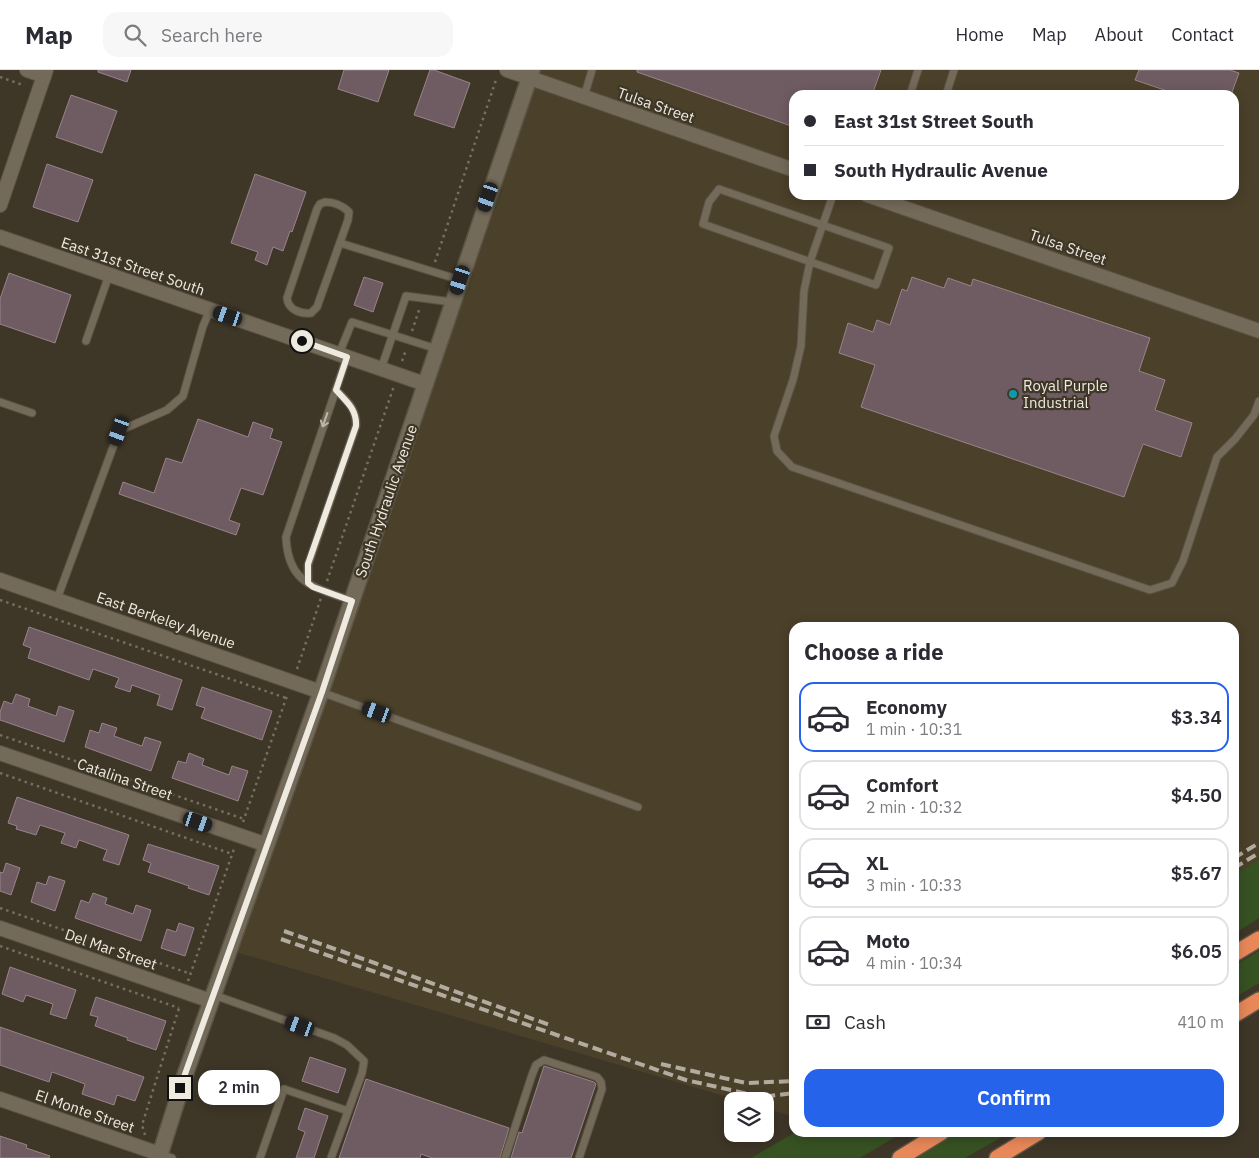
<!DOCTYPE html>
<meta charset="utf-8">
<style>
:root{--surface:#fff;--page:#f7f7f7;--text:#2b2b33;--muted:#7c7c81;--line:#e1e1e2;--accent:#2563eb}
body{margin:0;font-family:"IBM Plex Sans",sans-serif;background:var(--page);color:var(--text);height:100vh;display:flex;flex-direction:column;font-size:19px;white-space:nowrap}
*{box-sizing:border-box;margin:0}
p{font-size:16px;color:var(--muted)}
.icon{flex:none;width:28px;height:28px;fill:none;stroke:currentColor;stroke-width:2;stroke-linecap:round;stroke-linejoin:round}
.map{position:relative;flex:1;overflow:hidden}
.drawer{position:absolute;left:789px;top:552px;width:450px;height:515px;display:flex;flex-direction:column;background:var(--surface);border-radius:15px;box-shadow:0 2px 12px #0003}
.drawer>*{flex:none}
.banner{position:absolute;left:789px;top:20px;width:450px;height:110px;border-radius:15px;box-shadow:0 2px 12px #0003;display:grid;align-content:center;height:110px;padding:0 15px;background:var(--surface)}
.buttons{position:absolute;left:724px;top:1022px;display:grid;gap:10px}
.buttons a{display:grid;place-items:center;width:50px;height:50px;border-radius:10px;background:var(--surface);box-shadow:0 2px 12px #0003;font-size:25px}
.end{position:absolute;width:22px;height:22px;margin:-11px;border:6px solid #efeae0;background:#111;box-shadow:0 0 0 2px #111}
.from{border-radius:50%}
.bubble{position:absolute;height:35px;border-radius:15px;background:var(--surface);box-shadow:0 2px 12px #0003;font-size:16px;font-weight:600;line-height:35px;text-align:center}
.car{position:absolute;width:15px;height:30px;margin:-15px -8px;border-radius:6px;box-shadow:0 0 4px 1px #0007;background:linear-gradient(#222 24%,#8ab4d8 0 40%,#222 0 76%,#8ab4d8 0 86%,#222 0)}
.banner b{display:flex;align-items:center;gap:18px;height:48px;font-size:19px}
.banner b+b{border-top:1px solid var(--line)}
.banner i{width:12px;height:12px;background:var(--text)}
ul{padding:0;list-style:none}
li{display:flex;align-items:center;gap:15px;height:70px;margin:0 10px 8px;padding:0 5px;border:2px solid var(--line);border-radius:15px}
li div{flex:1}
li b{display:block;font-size:19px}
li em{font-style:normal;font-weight:600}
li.current{border-color:var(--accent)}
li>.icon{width:45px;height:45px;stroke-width:1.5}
h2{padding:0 15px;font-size:22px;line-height:60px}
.pay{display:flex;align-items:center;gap:12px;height:55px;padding:0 15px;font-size:19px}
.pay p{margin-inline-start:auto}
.action{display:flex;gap:10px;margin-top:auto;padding:10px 15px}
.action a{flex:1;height:58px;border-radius:15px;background:var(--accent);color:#fff;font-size:20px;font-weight:600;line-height:58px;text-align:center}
header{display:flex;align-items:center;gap:30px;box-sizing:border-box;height:70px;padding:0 25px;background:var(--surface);border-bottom:1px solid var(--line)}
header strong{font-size:24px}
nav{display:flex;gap:28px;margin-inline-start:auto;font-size:18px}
.search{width:350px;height:45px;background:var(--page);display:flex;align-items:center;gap:12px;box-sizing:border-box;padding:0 18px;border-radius:15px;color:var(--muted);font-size:19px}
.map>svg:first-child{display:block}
</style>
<header>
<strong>Map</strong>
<div class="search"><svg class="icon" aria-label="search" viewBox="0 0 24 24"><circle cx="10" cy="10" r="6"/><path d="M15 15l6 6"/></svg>Search here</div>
<nav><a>Home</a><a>Map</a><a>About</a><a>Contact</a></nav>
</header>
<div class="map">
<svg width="1259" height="1088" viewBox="0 0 1259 1088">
<rect width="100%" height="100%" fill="#3e3627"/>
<!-- built -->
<path fill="#4b402a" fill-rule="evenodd" d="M532 0H1259V812L1234 826V558H794V1047L765 1038V1031H741L229 880ZM794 25H1234V125H794Z"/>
<!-- green -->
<g fill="#365122">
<polygon points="1259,790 1259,848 1234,864 1234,805"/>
<polygon points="1259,881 1259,913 1234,928 1234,896"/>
<polygon points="794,1063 794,1062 902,1063 860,1088 751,1088"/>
<polygon points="957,1063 1009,1063 965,1088 913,1088"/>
</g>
<!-- building -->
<g fill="#6f5c62" stroke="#98838a">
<polygon points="98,0 131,0 127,12 98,2"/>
<polygon points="344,0 389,0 378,32 338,19"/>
<polygon points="430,0 434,0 470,13 454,58 414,45"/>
<polygon points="637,0 881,0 872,25 794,25 794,57 637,2"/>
<polygon points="1139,0 1230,0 1239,3 1231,25 1179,25 1135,10"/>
<polygon points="71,25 117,41 102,83 56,67"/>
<polygon points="47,94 93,110 78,152 33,137"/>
<polygon points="255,104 306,122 292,162 290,161 283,181 273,177 267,195 255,190 258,182 231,173"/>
<polygon points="9,203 71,225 55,273 0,254 0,229"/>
<polygon points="364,207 383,213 373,242 354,235"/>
<polygon points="912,207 944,218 948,208 971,216 973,209 1150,268 1139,301 1165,310 1155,340 1192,353 1181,387 1143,374 1124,427 861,337 875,295 839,283 848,253 873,262 877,250 890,255 902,219 907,221"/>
<polygon points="198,349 248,367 253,352 273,359 270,368 282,372 263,425 241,418 229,450 240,454 236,465 119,424 123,412 154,423 166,388 182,393"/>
<polygon points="29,557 182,610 172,640 157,635 160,625 132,615 130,622 115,617 119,608 93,599 89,610 28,588 31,578 23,575"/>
<polygon points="202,617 272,641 262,670 201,648 205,638 196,635"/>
<polygon points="16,624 30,629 28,636 56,646 59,636 74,641 64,672 0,650 0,642 4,631 12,634"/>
<polygon points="102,653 117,658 114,666 142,676 145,667 161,672 151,701 85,677 90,660 99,663"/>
<polygon points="189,683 204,689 202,695 229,705 232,696 248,701 238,731 172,708 178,691 186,693"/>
<polygon points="17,727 129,765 119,795 103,790 107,780 79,770 76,778 61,773 65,763 40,755 36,765 16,759 17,756 8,753"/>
<polygon points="148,774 219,796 209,825 188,818 189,816 148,802 151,793 143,790"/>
<polygon points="6,793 20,798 11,825 0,821 0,802 3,803"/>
<polygon points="49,806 65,811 55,841 31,832 37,812 46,815"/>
<polygon points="93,823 107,828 105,834 133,844 136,835 151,840 141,871 75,848 81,830 89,833"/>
<polygon points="179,853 194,858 185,886 161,878 167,859 176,862"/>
<polygon points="10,897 76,920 66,949 50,944 53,934 26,925 23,932 2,924"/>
<polygon points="96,927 166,951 156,980 127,970 128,968 95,956 98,947 90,945"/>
<polygon points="0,957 144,1007 135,1031 117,1025 114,1035 82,1024 85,1014 52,1002 49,1012 0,995"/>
<polygon points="310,987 346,999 338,1023 302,1011"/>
<polygon points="544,996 594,1012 596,1014 571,1088 511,1088 519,1062 522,1063"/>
<polygon points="366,1009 509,1058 500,1088 432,1088 421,1084 420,1088 339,1088"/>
<polygon points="305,1038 328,1046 314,1088 296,1088 305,1062 298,1059"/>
<polygon points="0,1066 27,1075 26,1078 50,1086 49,1088 0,1088"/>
</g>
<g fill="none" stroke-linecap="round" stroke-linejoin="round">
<!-- lane casing -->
<g stroke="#5a5345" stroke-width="9">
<g id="lane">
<polyline points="910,25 918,0"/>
<polyline points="946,25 954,0"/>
<polyline points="584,27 592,0"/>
<polygon points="719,119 889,178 876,215 703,154 709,132"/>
<polyline points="833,125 810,192 804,221 801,276 793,310 774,366 777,381 792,397 1150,520 1172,513 1183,491 1217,387 1235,369 1254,345 1259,331"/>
<path d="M325 132C335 132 342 135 349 142L348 150 317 237 311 243C301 244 288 240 287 228L317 139 320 134Z"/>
<polyline points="340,173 460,210"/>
<polyline points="86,271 109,205"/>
<polyline points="339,284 352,252 437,279"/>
<path d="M347 287 286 467C288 514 314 517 352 531"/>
<polyline points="381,299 406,226 452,232"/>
<polyline points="0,332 32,343"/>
<path d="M308 513V495L356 356C357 339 347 331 336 320"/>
<polyline points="57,529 119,361 167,340 183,326 203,256 210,240"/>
<polyline points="321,622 638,737"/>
<polyline points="214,925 334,968 347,975 364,991 362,1003 331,1088"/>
<polyline points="161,1084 172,1088"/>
<polyline points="260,1088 284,1019 348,1041"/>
<polyline points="505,1088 532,1005 536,995 544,990 597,1007 601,1012 602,1019 579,1088"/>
</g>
</g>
<!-- street casing -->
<g stroke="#5a5345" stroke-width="16">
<g id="street">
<polyline points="27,0 44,6"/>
<polyline points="507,0 794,100"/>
<polyline points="867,125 1259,261"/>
<polyline points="0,135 46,0"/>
<polyline points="0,167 425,314"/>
<polyline points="0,510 321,622"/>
<polyline points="0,683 267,775"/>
<polyline points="0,858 211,931"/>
<polyline points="0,1029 160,1084"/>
</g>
</g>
<!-- secondary casing -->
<g stroke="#5a5345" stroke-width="18">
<polyline id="secondary" points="159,1088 186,1002 321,622 532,0"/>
</g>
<!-- highway casing -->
<g stroke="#5a5345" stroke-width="18">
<g id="highway">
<polyline points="1234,884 1259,869"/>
<polyline points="1234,945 1259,930"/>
<polyline points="900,1088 942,1062"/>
<polyline points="997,1088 1039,1062"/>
</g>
</g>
<!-- path -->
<g stroke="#766f61" stroke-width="2.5" stroke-dasharray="2.5 4" stroke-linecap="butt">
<polyline points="0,7 23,15"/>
<polyline points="435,192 497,7"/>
<polyline points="412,261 420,237"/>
<polyline points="402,291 406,280"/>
<polyline points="327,511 394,316"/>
<polyline points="0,530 286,628"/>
<polyline points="297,599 321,528"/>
<polyline points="0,665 244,749"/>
<polyline points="0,703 232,784"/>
<polyline points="243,752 288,623"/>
<polyline points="0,838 191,904"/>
<polyline points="0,876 179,938"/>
<polyline points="188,911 235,776"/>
<polyline points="145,1065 142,1055 180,935"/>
</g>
<!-- lane -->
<use href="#lane" stroke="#736a59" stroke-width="7"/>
<!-- street -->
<use href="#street" stroke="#736a59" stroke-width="14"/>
<!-- secondary -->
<use href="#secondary" stroke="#736a59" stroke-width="15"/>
<!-- highway -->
<use href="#highway" stroke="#e88859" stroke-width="15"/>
<!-- rail -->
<g stroke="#b2aca0" stroke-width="4" stroke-dasharray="10 5" stroke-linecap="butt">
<polyline points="1234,788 1259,773"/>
<polyline points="1234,798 1259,783"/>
<polyline points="284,861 550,955"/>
<polyline points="281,869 686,1010 762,1027 794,1023"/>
<polyline points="661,994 746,1013 794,1011"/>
</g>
</g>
<!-- one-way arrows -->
<defs><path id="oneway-shaft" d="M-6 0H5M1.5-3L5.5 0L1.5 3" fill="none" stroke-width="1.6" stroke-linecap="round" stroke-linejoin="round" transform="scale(1.25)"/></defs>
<use stroke="#bdb7aa" href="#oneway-shaft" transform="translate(325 350) rotate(109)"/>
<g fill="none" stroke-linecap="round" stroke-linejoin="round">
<!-- route -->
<path stroke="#efeae0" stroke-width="6" d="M180 1018 322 622 352 531 313 517 308 513V494L356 356C357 339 346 331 336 320L347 287 302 271"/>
</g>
<!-- markers -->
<circle fill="#0f9aa8" stroke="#3e3627" stroke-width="2" cx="1013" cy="324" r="5"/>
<g text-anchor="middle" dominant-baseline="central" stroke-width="4.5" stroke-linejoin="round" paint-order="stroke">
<!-- street labels -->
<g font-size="15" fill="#efeae0" stroke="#3e3627">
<text transform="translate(656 35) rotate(19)">Tulsa Street</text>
<text transform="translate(1068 177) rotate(19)">Tulsa Street</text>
<text transform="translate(133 196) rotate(19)">East 31st Street South</text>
<text transform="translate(386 431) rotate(-71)">South Hydraulic Avenue</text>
<text transform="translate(166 550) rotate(19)">East Berkeley Avenue</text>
<text transform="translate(125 709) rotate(19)">Catalina Street</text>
<text transform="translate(111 879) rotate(19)">Del Mar Street</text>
<text transform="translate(85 1041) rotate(19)">El Monte Street</text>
</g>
<!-- poi labels -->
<g font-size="15" fill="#efeae0" stroke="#3e3627" text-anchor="start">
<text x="1023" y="315">Royal Purple<tspan x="1023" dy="17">Industrial</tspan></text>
</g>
</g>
</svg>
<div class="buttons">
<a><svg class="icon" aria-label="layers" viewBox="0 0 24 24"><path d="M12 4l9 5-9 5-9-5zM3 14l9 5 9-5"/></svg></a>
</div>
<i class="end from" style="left:302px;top:271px"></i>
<i class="end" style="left:180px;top:1018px"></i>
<div class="bubble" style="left:198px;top:1000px;width:82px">2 min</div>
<i class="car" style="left:488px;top:127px;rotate:199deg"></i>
<i class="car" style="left:460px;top:210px;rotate:198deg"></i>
<i class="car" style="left:228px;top:246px;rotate:289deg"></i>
<i class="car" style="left:119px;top:361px;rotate:200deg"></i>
<i class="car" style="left:377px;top:642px;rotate:290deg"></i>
<i class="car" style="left:198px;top:752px;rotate:109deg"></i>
<i class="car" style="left:300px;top:956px;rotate:290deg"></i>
<div class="banner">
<b><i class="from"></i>East 31st Street South</b>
<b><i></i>South Hydraulic Avenue</b>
</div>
<section class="drawer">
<h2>Choose a ride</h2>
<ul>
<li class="current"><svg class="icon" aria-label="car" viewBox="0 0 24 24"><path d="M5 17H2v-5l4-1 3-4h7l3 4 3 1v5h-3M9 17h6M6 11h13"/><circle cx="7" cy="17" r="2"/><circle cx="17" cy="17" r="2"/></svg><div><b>Economy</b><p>1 min · 10:31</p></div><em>$3.34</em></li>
<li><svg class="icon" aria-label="car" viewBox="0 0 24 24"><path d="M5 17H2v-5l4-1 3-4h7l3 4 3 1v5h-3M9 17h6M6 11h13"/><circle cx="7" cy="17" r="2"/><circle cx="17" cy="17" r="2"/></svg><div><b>Comfort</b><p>2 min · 10:32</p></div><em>$4.50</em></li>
<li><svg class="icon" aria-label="car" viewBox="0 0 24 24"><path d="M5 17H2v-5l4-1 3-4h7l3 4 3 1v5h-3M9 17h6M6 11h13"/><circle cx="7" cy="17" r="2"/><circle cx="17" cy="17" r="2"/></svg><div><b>XL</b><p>3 min · 10:33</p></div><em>$5.67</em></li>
<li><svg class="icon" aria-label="car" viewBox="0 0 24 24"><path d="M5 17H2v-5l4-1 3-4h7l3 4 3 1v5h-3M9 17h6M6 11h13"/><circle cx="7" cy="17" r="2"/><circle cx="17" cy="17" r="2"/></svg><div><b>Moto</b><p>4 min · 10:34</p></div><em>$6.05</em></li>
</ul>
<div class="pay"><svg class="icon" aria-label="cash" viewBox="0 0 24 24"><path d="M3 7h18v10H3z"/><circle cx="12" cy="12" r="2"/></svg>Cash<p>410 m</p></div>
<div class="action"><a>Confirm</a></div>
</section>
</div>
